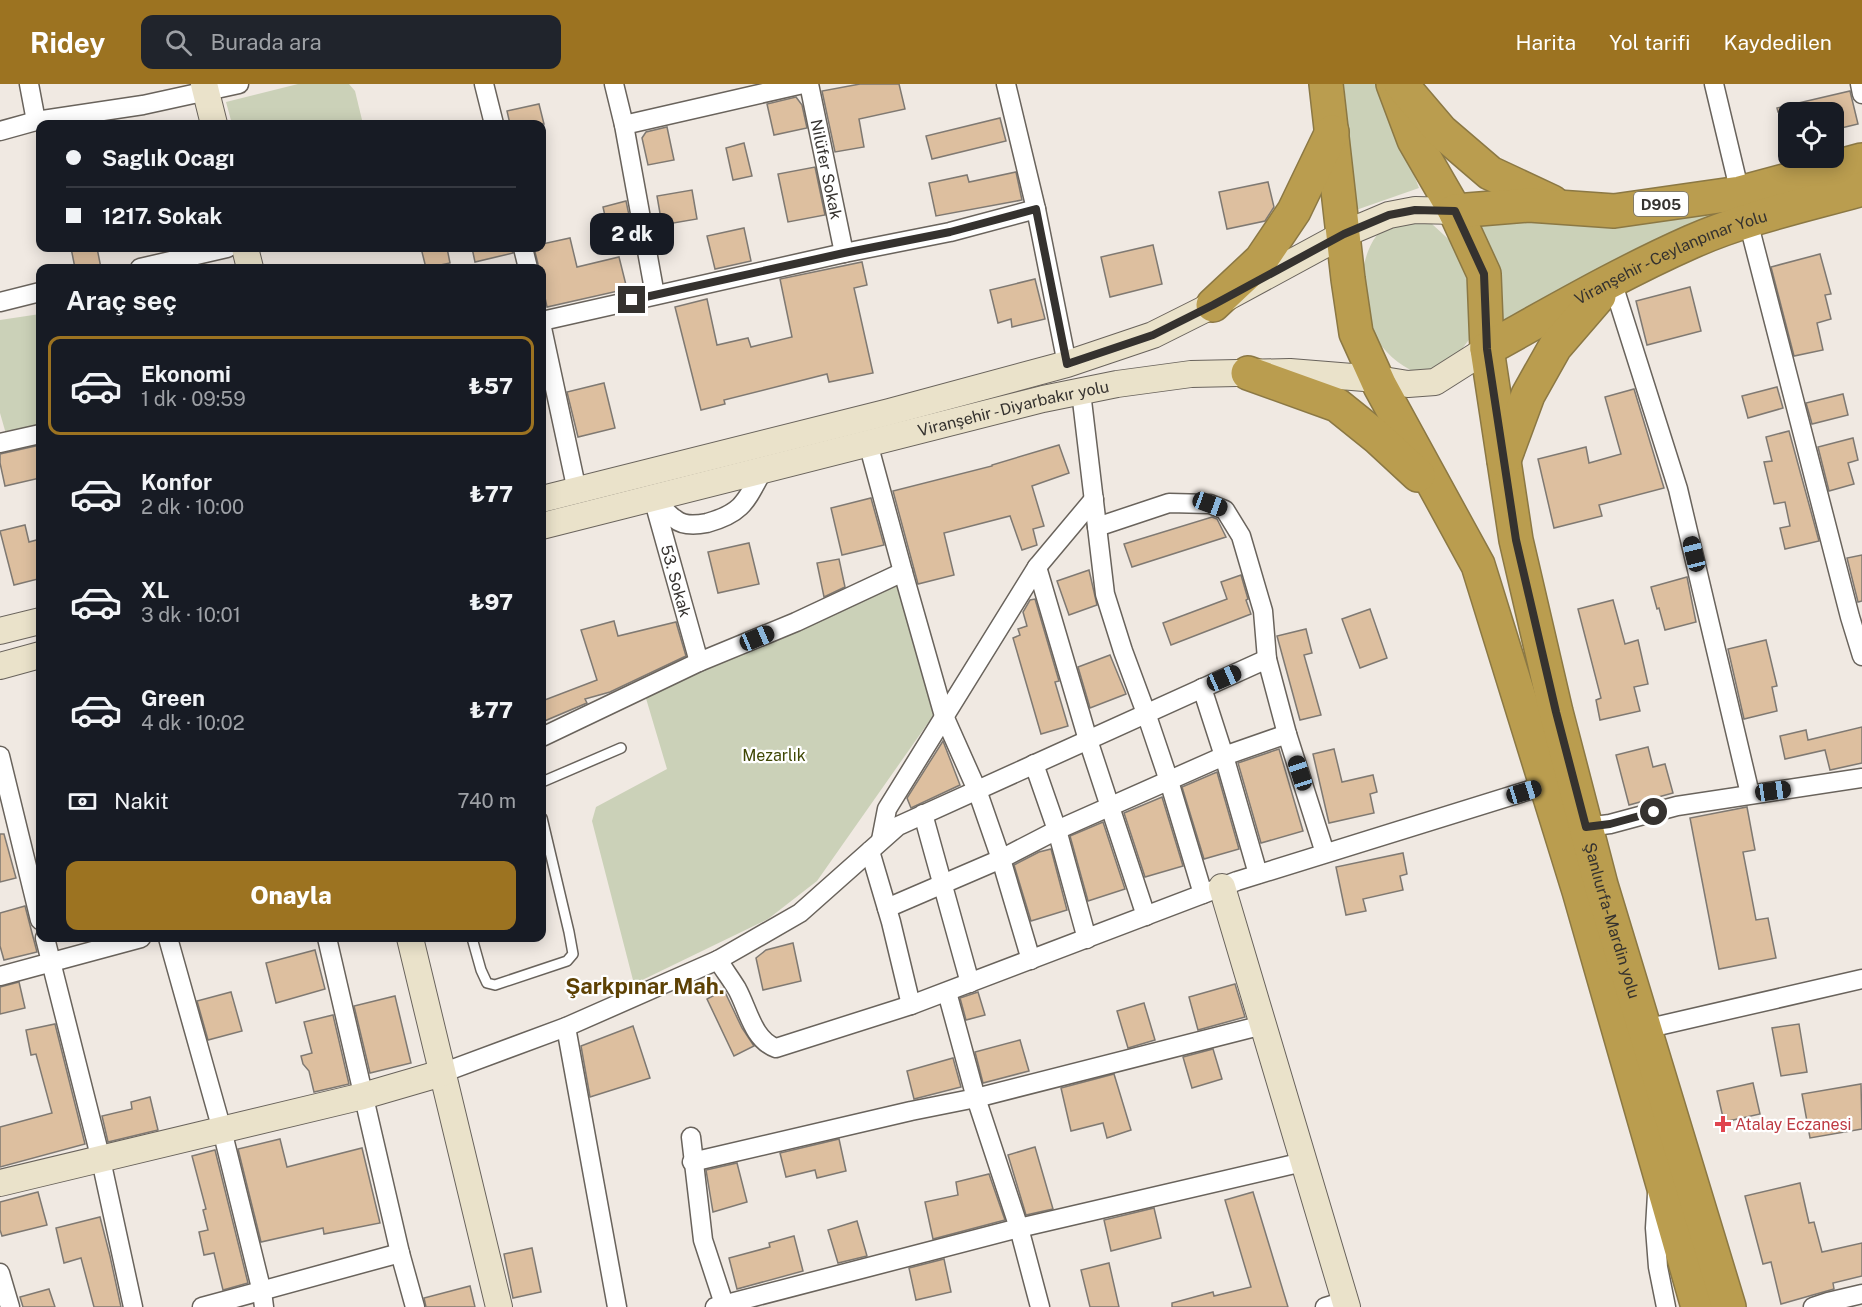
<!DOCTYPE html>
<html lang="tr">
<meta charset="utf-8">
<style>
:root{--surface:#171b24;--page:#20242c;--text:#f1f3f6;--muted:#9ea1a6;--line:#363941;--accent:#9c7321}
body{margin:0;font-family:"Public Sans",sans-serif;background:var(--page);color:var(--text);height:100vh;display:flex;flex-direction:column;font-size:22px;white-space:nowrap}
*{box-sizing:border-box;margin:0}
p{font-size:20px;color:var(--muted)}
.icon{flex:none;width:33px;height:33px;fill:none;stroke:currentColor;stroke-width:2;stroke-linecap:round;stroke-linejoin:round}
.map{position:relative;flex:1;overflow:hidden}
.details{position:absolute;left:36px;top:180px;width:510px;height:678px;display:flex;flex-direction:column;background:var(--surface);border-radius:12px;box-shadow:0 3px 15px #0003}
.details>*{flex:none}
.guide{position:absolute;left:36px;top:36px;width:510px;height:132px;border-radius:12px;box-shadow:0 3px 15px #0003;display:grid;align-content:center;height:132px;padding:0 30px;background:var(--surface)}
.controls{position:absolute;left:1778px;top:18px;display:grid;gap:12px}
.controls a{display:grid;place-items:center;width:66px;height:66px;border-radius:12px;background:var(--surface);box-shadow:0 3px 15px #0003;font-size:30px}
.end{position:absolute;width:27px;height:27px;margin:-14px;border:8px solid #35322f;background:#fff;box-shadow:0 0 0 3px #fff}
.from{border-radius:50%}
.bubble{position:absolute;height:42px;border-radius:12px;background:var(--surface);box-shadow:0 3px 15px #0003;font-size:20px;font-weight:800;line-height:42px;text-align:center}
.car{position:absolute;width:18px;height:36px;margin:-18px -9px;border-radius:8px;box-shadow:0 0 4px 2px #0007;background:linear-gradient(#222 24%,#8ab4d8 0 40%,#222 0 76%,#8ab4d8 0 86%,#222 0)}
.guide b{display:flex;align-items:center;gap:21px;height:57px;font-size:22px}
.guide b+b{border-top:2px solid var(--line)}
.guide i{width:15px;height:15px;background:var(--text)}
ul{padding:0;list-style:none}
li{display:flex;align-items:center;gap:18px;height:99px;margin:0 12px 9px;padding:0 18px;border:3px solid transparent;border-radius:12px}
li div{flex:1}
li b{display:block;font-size:22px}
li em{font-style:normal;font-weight:800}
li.current{border-color:var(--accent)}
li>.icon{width:54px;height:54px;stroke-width:1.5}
h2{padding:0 30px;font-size:27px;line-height:72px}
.pay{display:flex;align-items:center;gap:15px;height:66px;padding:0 30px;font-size:22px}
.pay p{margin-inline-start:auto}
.action{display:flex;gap:12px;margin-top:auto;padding:12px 30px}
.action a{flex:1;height:69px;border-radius:12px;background:var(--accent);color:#fff;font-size:24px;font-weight:800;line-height:69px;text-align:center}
header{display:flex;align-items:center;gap:36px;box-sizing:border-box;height:84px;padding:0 30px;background:var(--accent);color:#fff}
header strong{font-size:28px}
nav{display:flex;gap:33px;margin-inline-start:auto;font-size:21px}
.search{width:420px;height:54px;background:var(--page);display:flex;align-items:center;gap:15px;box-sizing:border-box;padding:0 21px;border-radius:12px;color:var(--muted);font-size:22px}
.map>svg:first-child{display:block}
</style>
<header>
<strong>Ridey</strong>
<div class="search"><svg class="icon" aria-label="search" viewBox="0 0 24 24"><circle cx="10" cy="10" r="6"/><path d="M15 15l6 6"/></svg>Burada ara</div>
<nav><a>Harita</a><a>Yol tarifi</a><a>Kaydedilen</a></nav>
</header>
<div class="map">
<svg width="1862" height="1223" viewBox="0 0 1862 1223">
<rect width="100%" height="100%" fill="#f0e9e2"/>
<!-- green -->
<g fill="#cbd1b8">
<polygon points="298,0 349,0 355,7 363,40 232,40 226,18"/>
<polygon points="1344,0 1380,0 1419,104 1356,126"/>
<polygon points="1811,100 1499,250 1468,133"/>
<path d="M1413 137 1432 140 1457 163 1473 198 1471 253 1456 273 1424 292C1403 284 1390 274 1377 256 1374 252 1369 247 1366 241 1355 219 1361 167 1379 149 1388 140 1401 139 1413 137Z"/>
<polygon points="40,230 40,344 6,350 0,329 0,236"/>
<polygon points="897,500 935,629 817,797 768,835 634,900 592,737 596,723 667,685 645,611"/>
</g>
<!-- building -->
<g fill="#ddbf9f" stroke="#7f7972" stroke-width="1.5">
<polygon points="860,0 899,0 905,25 859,35 864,63 835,68 822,7"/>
<polygon points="1850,7 1858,40 1833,46 1833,28 1778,28 1777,24"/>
<polygon points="796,13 802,21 807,44 774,51 767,20"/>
<polygon points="539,20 544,40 510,40 507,27"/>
<polygon points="1000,34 1006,57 932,75 926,52"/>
<polygon points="667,43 674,76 648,81 642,54 646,48"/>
<polygon points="744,59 752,92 733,96 726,64"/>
<polygon points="815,83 825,131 788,138 778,90"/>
<polygon points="1016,88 1022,116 936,132 929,99 967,91 969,98"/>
<polygon points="1268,98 1274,123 1265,137 1227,145 1219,108"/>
<polygon points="692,106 697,135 662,141 657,112"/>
<polygon points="626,117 632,145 609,150 603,123"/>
<polygon points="744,144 751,177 715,185 707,152"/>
<polygon points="570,154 577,183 619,173 627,205 547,223 542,200 542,184 539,184 534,164 542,164 542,160"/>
<polygon points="1153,161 1162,200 1110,213 1101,173"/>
<polygon points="71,164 97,164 101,184 75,184"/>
<polygon points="421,164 447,164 450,179 426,184"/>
<polygon points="472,164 512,164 513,169 475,178"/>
<polygon points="1820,170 1831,210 1825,211 1831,235 1817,239 1823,266 1794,272 1771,183"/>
<polygon points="862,178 867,201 854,204 873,289 829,298 827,290 724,316 725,320 701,326 675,223 707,215 717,261 748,254 751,263 792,253 780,195"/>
<polygon points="1035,195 1045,235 1012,243 1011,235 998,239 990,206"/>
<polygon points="1690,203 1701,247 1647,261 1636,217"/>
<polygon points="604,299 615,344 578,353 567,308"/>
<polygon points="1777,303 1783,324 1748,334 1742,312"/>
<polygon points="1634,305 1664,404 1599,421 1602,432 1554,444 1538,375 1586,363 1589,379 1621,370 1605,313"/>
<polygon points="1843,310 1848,331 1812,340 1806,319"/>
<polygon points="1789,347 1819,457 1785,465 1780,444 1790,442 1785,418 1774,420 1764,378 1772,377 1766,353"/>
<polygon points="1853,354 1858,376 1848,379 1854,400 1829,407 1818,363"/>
<polygon points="40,361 40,394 5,402 0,379 0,370"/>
<polygon points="1059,361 1069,389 1032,402 1044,442 1033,445 1037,461 1022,466 1010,432 944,449 954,491 918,500 893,407 992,382 992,381"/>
<polygon points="871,414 884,461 842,471 831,424"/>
<polygon points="1212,433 1217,435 1226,453 1132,483 1124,460"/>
<polygon points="25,441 29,458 40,455 40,492 38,493 38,495 14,501 0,447"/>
<polygon points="749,459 759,500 718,509 708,468"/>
<polygon points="1862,471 1862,517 1858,518 1847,474"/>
<polygon points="839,475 845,503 824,513 817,479"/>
<polygon points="1089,486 1097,521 1069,531 1057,497"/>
<polygon points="1241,491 1248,515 1246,516 1251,530 1171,561 1163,539 1227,515 1221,498"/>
<polygon points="1687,493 1696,538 1665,546 1659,524 1657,525 1651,503"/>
<polygon points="1035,515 1059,597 1055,598 1068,642 1041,650 1013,554 1020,551 1018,545 1027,542 1023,528 1030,516"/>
<polygon points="1613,516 1625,560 1638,556 1648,600 1634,603 1640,627 1600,636 1596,616 1601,614 1578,525"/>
<polygon points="1370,525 1387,574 1360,584 1342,535"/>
<polygon points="614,537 618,552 676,538 686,572 610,608 585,615 587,619 542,638 542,617 597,596 581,546"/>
<polygon points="1306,545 1312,569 1304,571 1321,631 1300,636 1277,552"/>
<polygon points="1766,556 1777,602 1772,603 1777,627 1744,635 1728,565"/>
<polygon points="1110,571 1126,610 1090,624 1078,583"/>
<polygon points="1862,643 1862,679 1830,686 1825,666 1785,675 1780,652 1806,646 1808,656"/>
<polygon points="943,657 960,701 911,724 907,714"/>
<polygon points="1648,663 1653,683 1665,680 1673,709 1629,721 1616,671"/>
<polygon points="1279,665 1303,747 1261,759 1238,679"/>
<polygon points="1334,665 1342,698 1373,691 1377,708 1370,710 1374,729 1329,739 1313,670"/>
<polygon points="1217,688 1239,765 1204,775 1182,703"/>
<polygon points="1162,713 1183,782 1145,793 1124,729"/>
<polygon points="1747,723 1755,766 1743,768 1756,836 1768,834 1776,874 1719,885 1690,734"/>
<polygon points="1103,738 1125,805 1088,817 1070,752"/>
<polygon points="0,750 4,750 16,794 0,798"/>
<polygon points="1051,765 1067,826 1031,837 1014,781 1039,768"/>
<polygon points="1403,769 1407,790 1400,792 1403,806 1363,815 1366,827 1346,831 1336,783"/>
<polygon points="25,822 37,868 4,876 0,862 0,829"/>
<polygon points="793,859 801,897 763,906 756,874 766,866"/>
<polygon points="315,866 325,905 276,919 266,879"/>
<polygon points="19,898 25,924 0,930 0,903"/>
<polygon points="1235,900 1245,933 1198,946 1189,913"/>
<polygon points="724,906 742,944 754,962 734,972 707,915"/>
<polygon points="231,908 242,947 208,956 197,917"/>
<polygon points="978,908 985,931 966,936 960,914"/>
<polygon points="395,912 411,979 370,989 354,922"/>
<polygon points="1144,919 1155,956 1128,964 1117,927"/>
<polygon points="333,931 349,1000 314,1008 309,987 303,980 301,972 312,969 304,938"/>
<polygon points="55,940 85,1060 0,1083 0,1043 52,1029 36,970 31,971 26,946"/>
<polygon points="1799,940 1807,988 1781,992 1772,944"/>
<polygon points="633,942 650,994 590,1013 581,962"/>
<polygon points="1020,956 1029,987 983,999 975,968"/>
<polygon points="1213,965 1222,995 1192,1004 1183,973"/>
<polygon points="953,974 961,1003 914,1015 907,987"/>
<polygon points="1114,990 1131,1046 1107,1054 1103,1039 1071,1047 1061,1004"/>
<polygon points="1753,999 1760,1030 1724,1038 1717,1007"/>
<polygon points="1861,1000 1862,1045 1810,1054 1802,1010"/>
<polygon points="150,1013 158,1046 108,1058 102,1032 132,1025 131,1018"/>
<polygon points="280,1055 287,1083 362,1064 380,1139 324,1150 323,1144 261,1158 238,1065"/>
<polygon points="839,1055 846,1087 817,1094 815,1086 786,1093 780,1069"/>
<polygon points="1035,1063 1053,1125 1026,1131 1008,1071"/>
<polygon points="215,1066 248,1199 223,1206 214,1169 204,1171 199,1148 208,1146 203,1126 206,1125 192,1072"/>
<polygon points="737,1079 747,1118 713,1128 706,1086"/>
<polygon points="989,1090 1005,1136 933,1155 925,1118 958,1111 956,1098"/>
<polygon points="1800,1099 1809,1139 1814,1138 1822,1168 1862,1159 1862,1192 1833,1199 1834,1205 1781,1220 1771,1178 1763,1180 1745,1112"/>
<polygon points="38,1108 47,1141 2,1152 0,1146 0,1118"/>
<polygon points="1253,1108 1288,1223 1172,1223 1172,1219 1213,1208 1214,1212 1251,1203 1225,1116"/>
<polygon points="1154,1124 1161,1154 1111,1167 1104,1136"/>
<polygon points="100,1133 110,1172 121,1223 94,1223 81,1174 64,1179 56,1144"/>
<polygon points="857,1137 867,1172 838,1179 828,1146"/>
<polygon points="794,1152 803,1187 737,1205 729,1174 770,1163 769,1159"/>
<polygon points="532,1164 541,1208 513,1214 504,1170"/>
<polygon points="944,1175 951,1208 916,1216 909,1184"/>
<polygon points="1109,1179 1119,1223 1090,1223 1081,1186"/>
<polygon points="470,1202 475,1223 426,1223 424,1214"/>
<polygon points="49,1205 55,1223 23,1223 20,1213"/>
</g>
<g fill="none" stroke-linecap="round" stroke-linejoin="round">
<!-- lane casing -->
<g stroke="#69635c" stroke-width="12">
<g id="lane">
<polyline points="542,698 621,664"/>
<polyline points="472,854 481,886 487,899 495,901 567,877 573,870 569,848 542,734"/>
</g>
</g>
<!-- street casing -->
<g stroke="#69635c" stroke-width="21">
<g id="street">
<polyline points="29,0 36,37"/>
<polyline points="484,0 494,40"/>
<polyline points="614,0 624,41 655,211"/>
<path id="s1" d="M809 0 844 169"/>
<polyline points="1006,0 1036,125 1067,280"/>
<polyline points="1714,0 1740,109"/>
<polyline points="1860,0 1862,10"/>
<polyline points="624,41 803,0"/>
<polyline points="0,47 36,37 143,21 239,0"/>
<polyline points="1748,137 1850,533 1862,572"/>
<polyline points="523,164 528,184"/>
<polyline points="140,184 227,164"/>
<polyline points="1612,197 1678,405 1750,710"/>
<polyline points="0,218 40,208"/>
<polyline points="542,237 844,169 950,148 1036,125"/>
<polyline points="542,244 577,407"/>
<polyline points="1081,308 1105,510 1123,567 1146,629 1169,697 1203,810"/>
<polyline points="0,359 40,350"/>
<polyline points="868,359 903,488 944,632 977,706 1001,775 1031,876"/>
<path id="s2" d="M653 414 699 578"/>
<path d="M655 415C661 422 667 430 675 435 683 442 697 441 707 439 743 429 746 417 763 386"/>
<polyline points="1097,443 1169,419 1210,420 1225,426 1241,452 1263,527 1267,575 1287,650 1325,769"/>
<polyline points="1037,483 1088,656 1146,832"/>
<polyline points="1202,604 1224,672 1258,790"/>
<polyline points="542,653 699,578 796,538 903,488"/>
<polyline points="0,672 40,836"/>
<polyline points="1034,680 1057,746 1087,855"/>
<polyline points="923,730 970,899"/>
<polyline points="1586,743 1610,740 1677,722 1862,694"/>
<polyline points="881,756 887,725 1037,483 1094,415"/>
<polyline points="870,767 891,838 911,921"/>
<polyline points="887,824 1001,775 1057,746 1224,672 1287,650"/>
<polyline points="45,854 101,1076 133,1223"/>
<polyline points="168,854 222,1046 262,1208 264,1223"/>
<polyline points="327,854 400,1169 415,1223"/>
<path d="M718 876C724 886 731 895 737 905 748 925 753 956 776 964L911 921 1237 797 1546 701"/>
<polyline points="0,892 141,854"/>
<polyline points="947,908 976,1014 1019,1144 1040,1223"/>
<polyline points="566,943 617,1223"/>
<polyline points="1645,945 1862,895"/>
<polyline points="442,989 566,943 718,876 800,829 898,742 1267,575"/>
<polyline points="691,1053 703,1156 725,1223"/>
<polyline points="692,1078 911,1027 976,1014 1263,941"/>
<polyline points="1657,1110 1655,1144 1658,1183 1666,1223"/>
<polyline points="0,1189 10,1223"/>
<polyline points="202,1223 400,1169"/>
<polyline points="715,1223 1019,1144 1303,1078"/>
<polyline points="1325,1223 1345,1217"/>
<polyline points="1813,1223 1828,1218 1862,1210"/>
</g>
</g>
<!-- secondary casing -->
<g stroke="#69635c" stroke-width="28">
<g id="secondary">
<polyline points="204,0 214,40"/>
<polyline points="245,164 250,184"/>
<polyline points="542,415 889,328 1067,280 1153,251 1213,221 1344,150 1389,131 1415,126 1455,127"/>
<path id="s3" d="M542 442 1043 315 1117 300 1191 290 1290 288 1377 295 1408 300 1435 298 1487 265"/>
<polyline points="0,547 40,537"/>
<polyline points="0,582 40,571"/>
<polyline points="1222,803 1347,1223"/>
<polyline points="410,854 499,1223"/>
<polyline points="0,1099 363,1012 442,989"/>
</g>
</g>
<!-- highway casing -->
<g stroke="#8b7844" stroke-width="36">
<g id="highway">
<polyline points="1326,0 1348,195 1356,249 1380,302 1478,481 1579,807 1698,1223"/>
<path id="s4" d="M1393 0 1414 56 1455 127 1484 190 1487 265 1516 456 1556 628 1601 801 1729 1223"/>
<polyline points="1401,0 1441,47 1490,89 1552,118"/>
<polyline points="1455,127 1529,121 1614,127 1740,109 1862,76"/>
<polyline points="1213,221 1261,176 1294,127 1332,48"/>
<path id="s5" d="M1487 265C1554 228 1621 189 1691 158 1745 134 1805 121 1862 105"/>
<polyline points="1248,289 1337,321 1378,354 1418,391"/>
<polyline points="1504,376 1528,311 1555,263 1599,212"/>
</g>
</g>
<!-- lane -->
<use href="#lane" stroke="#fff" stroke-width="9"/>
<!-- street -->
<use href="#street" stroke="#fff" stroke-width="18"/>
<!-- secondary -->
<use href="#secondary" stroke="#eae2ca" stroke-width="26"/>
<!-- highway -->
<use href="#highway" stroke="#ba9d4f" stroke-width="33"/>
</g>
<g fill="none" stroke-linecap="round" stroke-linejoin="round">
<!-- route -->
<polyline stroke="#35322f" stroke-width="8" points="632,216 844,169 950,148 1036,125 1067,280 1153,251 1213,221 1344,150 1389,131 1415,126 1455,127 1484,190 1487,265 1516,456 1556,628 1586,743 1610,740 1654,728"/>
</g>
<!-- markers -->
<path fill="#e0444e" stroke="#fff" stroke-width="2" d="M1720 1031h6v6h6v6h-6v6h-6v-6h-6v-6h6z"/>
<g text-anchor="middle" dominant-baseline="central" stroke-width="4.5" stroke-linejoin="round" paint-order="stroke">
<!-- shield labels -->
<rect fill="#fff" stroke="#72706d" stroke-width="1.5" x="1634" y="108" width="54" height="24" rx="4.5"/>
<g font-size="15" font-weight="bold" fill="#35322f">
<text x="1661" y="120">D905</text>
</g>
<!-- street labels -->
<g font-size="16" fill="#35322f" stroke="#fff">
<text stroke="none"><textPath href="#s1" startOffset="87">Nilüfer Sokak</textPath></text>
<text stroke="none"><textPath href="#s5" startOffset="206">Viranşehir - Ceylanpınar Yolu</textPath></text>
<text stroke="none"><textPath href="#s3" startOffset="486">Viranşehir - Diyarbakır yolu</textPath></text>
<text stroke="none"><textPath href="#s2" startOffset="86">53. Sokak</textPath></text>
<text stroke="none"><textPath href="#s4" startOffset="872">Şanlıurfa-Mardin yolu</textPath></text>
</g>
<!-- park labels -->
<g font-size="16" fill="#3f4704" stroke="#fff">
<text x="774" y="671">Mezarlık</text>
</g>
<!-- health labels -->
<g font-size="16" fill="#be3a42" stroke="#fff" text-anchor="start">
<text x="1735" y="1040">Atalay Eczanesi</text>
</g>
<!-- district labels -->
<g font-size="22" font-weight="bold" fill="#5d4104" stroke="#fff">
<text x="645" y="902">Şarkpınar Mah.</text>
</g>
</g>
</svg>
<div class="controls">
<a><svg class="icon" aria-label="locate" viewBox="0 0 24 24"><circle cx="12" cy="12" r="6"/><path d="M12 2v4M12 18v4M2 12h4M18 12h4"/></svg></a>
</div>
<i class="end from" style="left:1654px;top:728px"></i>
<i class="end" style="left:632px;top:216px"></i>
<div class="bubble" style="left:590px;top:129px;width:84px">2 dk</div>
<i class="car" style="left:1210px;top:420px;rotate:110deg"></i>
<i class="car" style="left:1694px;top:470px;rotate:346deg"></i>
<i class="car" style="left:757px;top:554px;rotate:67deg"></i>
<i class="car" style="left:1224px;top:594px;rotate:66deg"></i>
<i class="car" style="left:1300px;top:689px;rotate:342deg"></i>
<i class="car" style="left:1773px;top:707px;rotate:82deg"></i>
<i class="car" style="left:1524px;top:708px;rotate:73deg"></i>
<div class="guide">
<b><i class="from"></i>Saglık Ocagı</b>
<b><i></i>1217. Sokak</b>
</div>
<section class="details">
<h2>Araç seç</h2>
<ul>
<li class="current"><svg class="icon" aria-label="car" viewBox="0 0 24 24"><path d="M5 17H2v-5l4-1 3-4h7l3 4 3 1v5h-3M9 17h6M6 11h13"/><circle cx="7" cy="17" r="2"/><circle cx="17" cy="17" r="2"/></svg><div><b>Ekonomi</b><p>1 dk · 09:59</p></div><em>₺57</em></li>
<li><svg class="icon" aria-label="car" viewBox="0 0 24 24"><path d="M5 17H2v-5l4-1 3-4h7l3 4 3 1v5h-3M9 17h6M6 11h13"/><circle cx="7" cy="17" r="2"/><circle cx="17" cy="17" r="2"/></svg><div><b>Konfor</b><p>2 dk · 10:00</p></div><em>₺77</em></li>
<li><svg class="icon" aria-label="car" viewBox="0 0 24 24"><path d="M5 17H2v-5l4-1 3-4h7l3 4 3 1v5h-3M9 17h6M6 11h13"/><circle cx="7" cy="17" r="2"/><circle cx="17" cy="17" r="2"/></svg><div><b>XL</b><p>3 dk · 10:01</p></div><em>₺97</em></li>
<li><svg class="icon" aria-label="car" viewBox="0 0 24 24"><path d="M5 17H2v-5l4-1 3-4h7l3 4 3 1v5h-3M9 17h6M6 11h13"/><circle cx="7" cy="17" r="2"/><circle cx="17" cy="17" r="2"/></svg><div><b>Green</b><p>4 dk · 10:02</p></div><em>₺77</em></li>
</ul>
<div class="pay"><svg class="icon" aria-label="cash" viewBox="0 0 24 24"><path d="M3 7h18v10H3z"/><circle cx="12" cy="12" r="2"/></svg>Nakit<p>740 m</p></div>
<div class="action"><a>Onayla</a></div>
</section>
</div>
